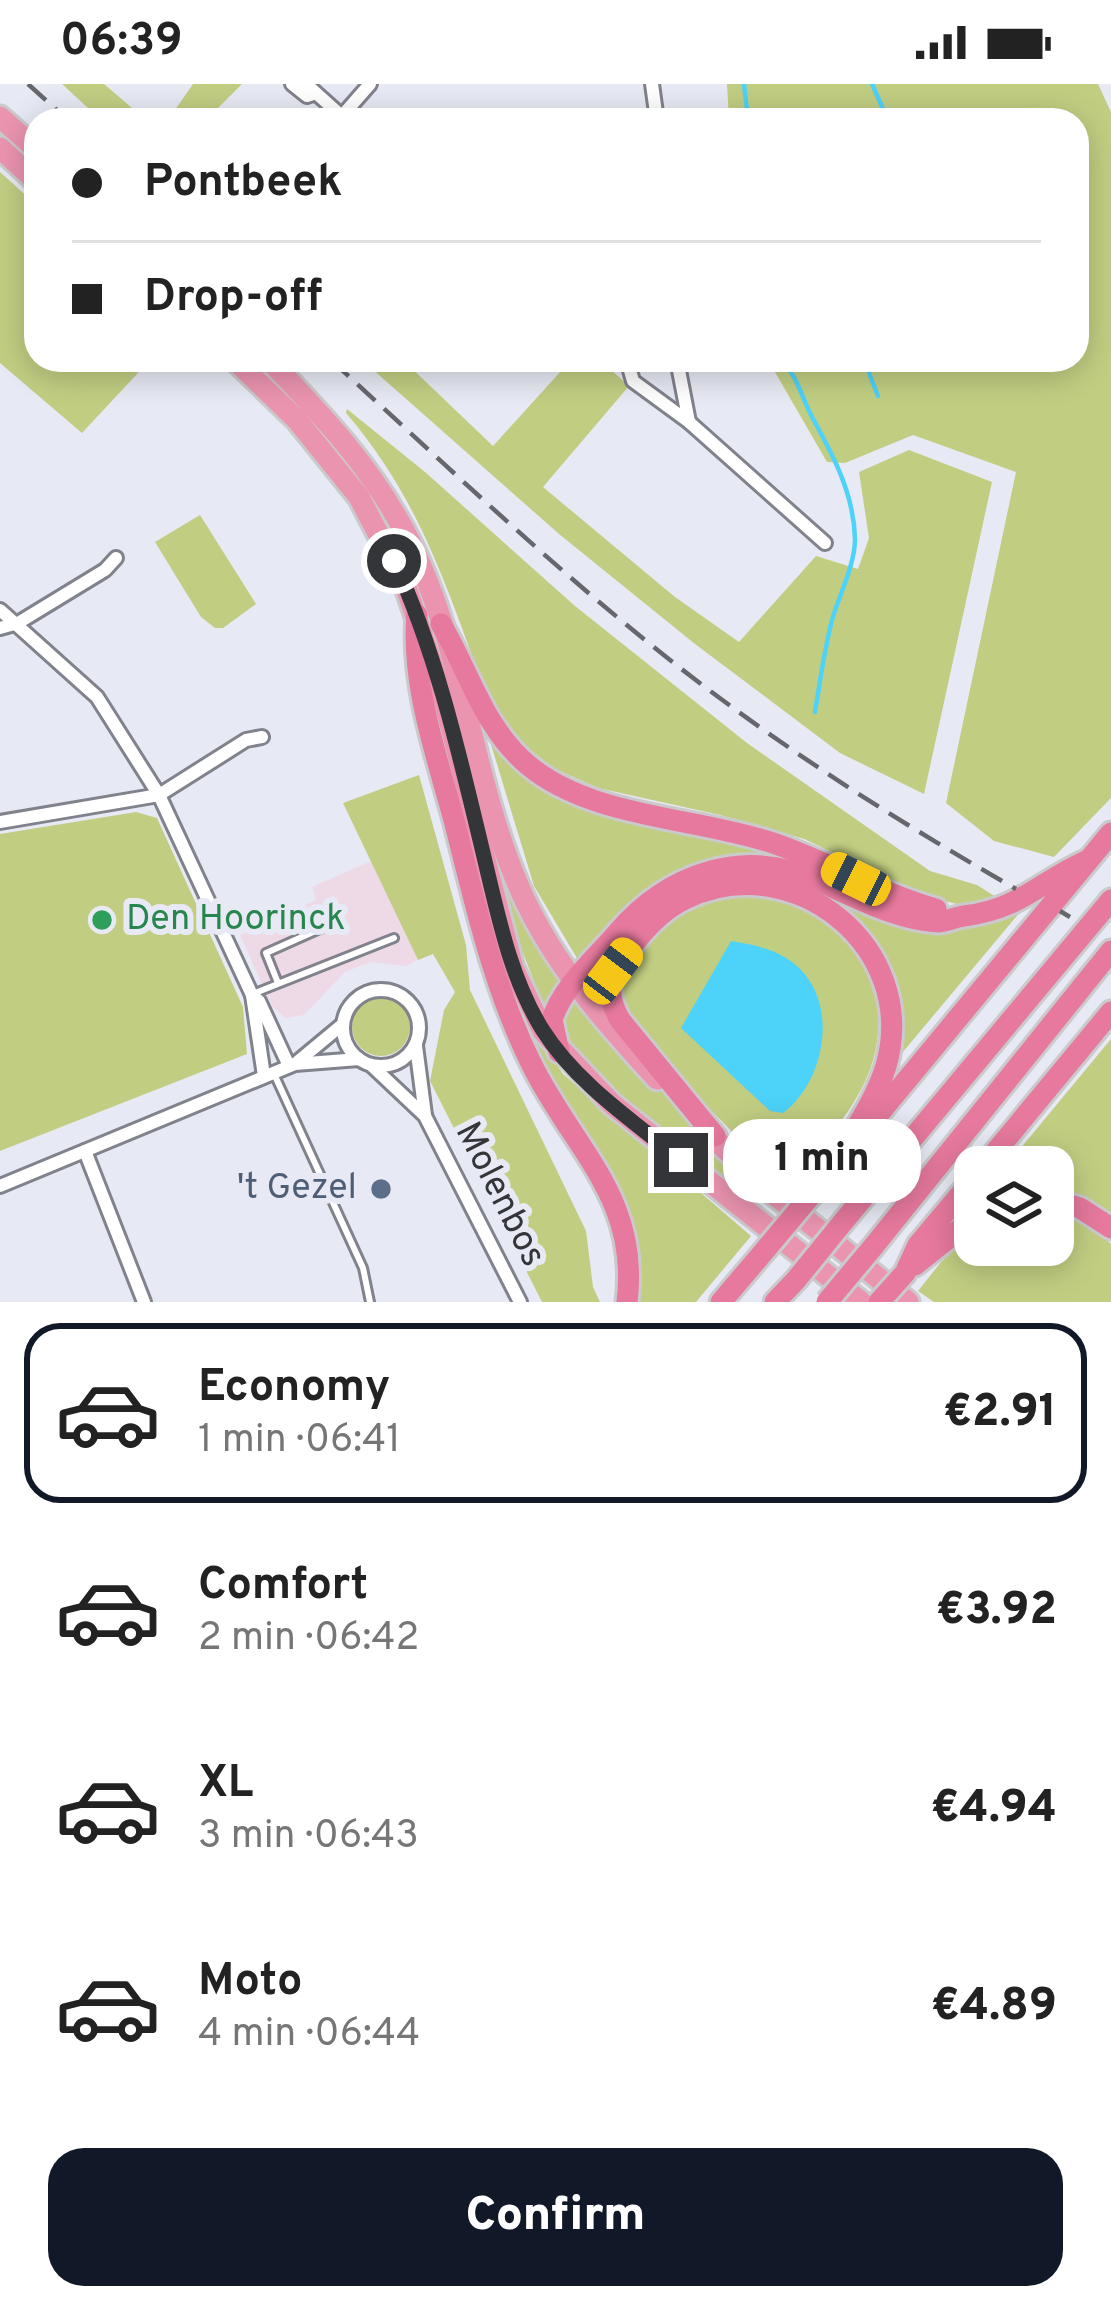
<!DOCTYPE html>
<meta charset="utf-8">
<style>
:root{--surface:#fff;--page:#f6f6f6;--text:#222;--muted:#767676;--line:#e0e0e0;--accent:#111827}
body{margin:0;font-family:Overpass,sans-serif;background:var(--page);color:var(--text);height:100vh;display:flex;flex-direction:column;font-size:45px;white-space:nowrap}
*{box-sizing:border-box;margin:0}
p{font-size:39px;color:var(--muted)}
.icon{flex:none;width:66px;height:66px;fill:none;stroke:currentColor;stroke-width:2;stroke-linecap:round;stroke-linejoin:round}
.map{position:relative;height:1218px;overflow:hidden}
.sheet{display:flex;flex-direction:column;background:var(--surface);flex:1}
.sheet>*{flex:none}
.hud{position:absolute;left:24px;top:24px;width:1065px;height:264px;border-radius:36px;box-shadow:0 6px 30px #0003;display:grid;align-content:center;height:264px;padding:0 48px;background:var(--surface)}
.buttons{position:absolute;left:954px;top:1062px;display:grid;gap:24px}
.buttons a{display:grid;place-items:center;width:120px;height:120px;border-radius:24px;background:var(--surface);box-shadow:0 6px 30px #0003;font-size:60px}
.end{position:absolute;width:54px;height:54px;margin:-27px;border:15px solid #343539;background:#fff;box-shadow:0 0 0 6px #fff}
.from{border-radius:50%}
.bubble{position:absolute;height:84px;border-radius:36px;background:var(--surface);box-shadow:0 6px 30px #0003;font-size:39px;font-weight:800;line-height:84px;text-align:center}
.car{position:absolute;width:36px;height:72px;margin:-36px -18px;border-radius:15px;box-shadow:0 0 9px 3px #0007;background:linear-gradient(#f5c518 24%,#345 0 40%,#f5c518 0 76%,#345 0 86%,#f5c518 0)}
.hud b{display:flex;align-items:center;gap:42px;height:114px;font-size:45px}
.hud b+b{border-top:3px solid var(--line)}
.hud i{width:30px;height:30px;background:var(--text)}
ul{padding:21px 0 0;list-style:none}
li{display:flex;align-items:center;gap:36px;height:180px;margin:0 24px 18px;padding:0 24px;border:6px solid transparent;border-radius:36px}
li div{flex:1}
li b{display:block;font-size:45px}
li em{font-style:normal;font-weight:800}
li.on{border-color:var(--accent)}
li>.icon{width:108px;height:108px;stroke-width:1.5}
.action{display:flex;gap:24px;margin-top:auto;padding:24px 48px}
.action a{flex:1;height:138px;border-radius:36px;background:var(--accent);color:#fff;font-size:48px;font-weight:800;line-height:138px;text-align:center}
.status{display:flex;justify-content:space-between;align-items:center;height:84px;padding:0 60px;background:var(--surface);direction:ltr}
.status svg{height:33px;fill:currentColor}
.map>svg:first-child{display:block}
</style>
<div class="status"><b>06:39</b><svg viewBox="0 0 49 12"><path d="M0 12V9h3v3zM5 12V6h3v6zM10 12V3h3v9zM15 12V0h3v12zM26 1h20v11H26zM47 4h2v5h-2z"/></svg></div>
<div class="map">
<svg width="1111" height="1218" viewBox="0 0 1111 1218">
<rect width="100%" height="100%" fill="#e7e9f4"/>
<!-- commercial -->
<polygon fill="#eed9e7" points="371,777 418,876 406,882 370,878 345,888 304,931 285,934 272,922 240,851 316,816 312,803"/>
<!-- green -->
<g fill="#c1ce82">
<polygon points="62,0 104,0 146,36 101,36"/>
<polygon points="193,0 242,0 206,36 168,36"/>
<polygon points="727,0 1098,0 1111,28 1111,714 1054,773 994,757 946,719 1016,388 913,351 845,379 827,378 768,276 1077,276 1077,36 729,36"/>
<polygon points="0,88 32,117 36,138 36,276 150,276 82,349 0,279"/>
<polygon points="362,276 403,276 493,362 571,276 600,276 629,302 543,403 675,513 739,558 816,472 858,485 869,454 859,388 909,366 992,398 924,710 840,669 695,560 559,450"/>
<path d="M347 325 425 388 575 522 747 659 930 787 977 801 996 813 969 823 924 812 804 755 720 731 598 704 555 685 520 658 487 611C446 504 422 418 346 329Z"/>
<polygon points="200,431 256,520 223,544 215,544 201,533 155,458"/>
<polygon points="486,644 546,705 568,717 599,728 770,765 801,780 669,794 625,827 581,881 534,802"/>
<polygon points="469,675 566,899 546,928 516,851"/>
<polygon points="419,691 466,861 470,906 586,1147 593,1203 600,1218 542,1218 430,997 444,926 455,908 433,870 418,876 343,719"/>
<polygon points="136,728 157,734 243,923 247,970 0,1067 0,750"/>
<polygon points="763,787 948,844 973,843 1021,827 892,981 862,847 750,794 635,847 590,901 586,896 622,852"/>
<path d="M758 808C774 813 795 816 811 824 875 856 895 937 864 1000 845 1038 814 1071 787 1104L656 970 619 919 622 887 677 828 705 816Z"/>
<polygon points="507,881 525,931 563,990 751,1152 696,1218 637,1218 627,1127 611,1090 562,1021 516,930"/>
<path d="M575 910 686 1035 758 1107 750 1116C708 1083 571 990 562 942Z"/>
<circle cx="381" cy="943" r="29"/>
<polygon points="1111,955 1111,1137 1053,1110 1053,1083 1005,1083"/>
<path d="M1053 1132C1076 1132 1095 1144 1111 1160V1218H934L918 1207 941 1178 975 1148V1161H1053Z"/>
</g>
<!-- water -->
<path fill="#4dd2f9" d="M731 857C756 861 781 866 800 885 839 924 824 998 783 1029L770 1027 681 944Z"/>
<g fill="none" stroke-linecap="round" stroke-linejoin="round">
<!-- stream -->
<g stroke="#4dd2f9" stroke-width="4.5">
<polyline points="744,0 748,36"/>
<polyline points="872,0 888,36"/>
<path d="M781 276C798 293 801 312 812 333 833 371 854 410 855 455 855 481 839 511 832 536 824 567 820 598 815 628"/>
<polyline points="864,276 878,312"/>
</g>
<!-- service casing -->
<g stroke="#80828c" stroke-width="12">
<g id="service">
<polyline points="278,899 266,869 322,844"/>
<polyline points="255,909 394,854"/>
<polyline points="275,992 363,1184 370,1218"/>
</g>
</g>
<!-- minor casing -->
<g stroke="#80828c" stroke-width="18">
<g id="minor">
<polyline points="292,0 307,12 313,10"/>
<polyline points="306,0 346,36"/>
<polyline points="652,0 657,36"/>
<polyline points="342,32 370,0"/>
<polyline points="621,276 629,283 633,297 689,338 825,459"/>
<polyline points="677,276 689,338"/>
<polyline points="0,526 97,613 159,711 252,911"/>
<polyline points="0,544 18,539 105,486 116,474"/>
<polyline points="0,738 159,711 246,656 262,653"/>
<circle cx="381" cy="944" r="38"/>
<polyline points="416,962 425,1031"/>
<polyline points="296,979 343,940"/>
<polyline points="371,981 425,1032 520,1218"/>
<polyline points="264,992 252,911 259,917 289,982"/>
<polyline points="85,1067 144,1218"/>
<polyline points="0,1102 295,980 359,975"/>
</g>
</g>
<!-- trunk casing -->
<g stroke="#cacacc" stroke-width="27">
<g id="trunk">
<polyline points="0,33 36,65"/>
<polyline points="0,64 36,97"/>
<polyline points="235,276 297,336 359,413 406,503 445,620 513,884 543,947 612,1020 861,1218"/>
<path d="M269 276C322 331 374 386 409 456 465 567 471 698 523 812 555 882 605 938 657 995"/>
<polyline points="703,1044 770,1107 908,1218"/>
</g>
</g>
<!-- motorway casing -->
<g stroke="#cacacc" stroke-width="27">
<g id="motorway">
<path d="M417 531C411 599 436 670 454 736 475 819 493 902 531 979 573 1065 640 1113 627 1218"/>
<path d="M441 540C470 589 483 643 528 681 591 734 695 733 773 759 829 778 879 809 936 825"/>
<path d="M559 968 552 936C562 903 596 874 618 848 668 790 743 763 816 796 854 812 896 836 938 838 946 838 955 833 964 832 1021 825 1040 797 1088 776"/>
<polyline points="863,1049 1111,749"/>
<path d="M715 1052 620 936C603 905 609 890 631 863 646 844 662 826 685 815 794 762 920 864 886 982 875 1019 848 1054 831 1088"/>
<polyline points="983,1083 1111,928"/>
<polyline points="1053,1116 1080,1124 1111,1144"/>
<polyline points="843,1138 1111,816"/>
<polyline points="873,1163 1111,867"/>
<polyline points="915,1181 975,1133"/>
<polyline points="905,1189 918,1161 975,1093"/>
<polyline points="721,1218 766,1165"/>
<polyline points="775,1218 796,1196"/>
</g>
</g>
<!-- service -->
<use href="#service" stroke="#fff" stroke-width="6"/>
<!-- minor -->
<use href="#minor" stroke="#fff" stroke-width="12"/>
<!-- trunk -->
<use href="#trunk" stroke="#eb94b0" stroke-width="21"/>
<!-- motorway -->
<use href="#motorway" stroke="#e6799d" stroke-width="21"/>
<!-- rail -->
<g stroke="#66676d" stroke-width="4.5" stroke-dasharray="24 12" stroke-linecap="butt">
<polyline points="28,0 68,36"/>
<path d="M331 276C457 391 580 510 717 612 812 683 913 746 1016 805"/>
<polyline points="1060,827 1070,833"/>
</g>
<!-- motorway-bridge casing -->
<g stroke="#cacacc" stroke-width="27" stroke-linecap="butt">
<g id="motorway-bridge">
<polyline points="766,1165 812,1110"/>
<polyline points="796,1196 843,1138"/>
<polyline points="827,1218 873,1163"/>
<polyline points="879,1218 905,1189"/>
</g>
</g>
<!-- motorway-bridge -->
<use href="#motorway-bridge" stroke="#e6799d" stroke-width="21"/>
</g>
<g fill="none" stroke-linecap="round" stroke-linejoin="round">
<!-- route -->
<path stroke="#343539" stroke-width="15" d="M394 477C437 570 460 673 484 773 498 831 510 893 542 945 575 998 633 1037 681 1076"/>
</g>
<!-- markers -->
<circle fill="#2e9e5b" stroke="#e7e9f4" stroke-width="4.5" cx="102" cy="836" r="12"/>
<circle fill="#5c6f8a" stroke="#e7e9f4" stroke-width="4.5" cx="381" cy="1105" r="12"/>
<g text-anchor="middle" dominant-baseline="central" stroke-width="12" stroke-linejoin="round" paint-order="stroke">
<!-- leisure labels -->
<g font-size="36" fill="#27864d" stroke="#e7e9f4" text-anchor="start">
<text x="126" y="836">Den Hoorinck</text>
</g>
<!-- service labels -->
<g font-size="36" fill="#4e5e75" stroke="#e7e9f4" text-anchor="end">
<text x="357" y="1105">'t Gezel</text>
</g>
<!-- street labels -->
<g font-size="36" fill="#343539" stroke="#e7e9f4">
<text transform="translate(499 1111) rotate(63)">Molenbos</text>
</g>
</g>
</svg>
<div class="buttons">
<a><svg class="icon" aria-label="layers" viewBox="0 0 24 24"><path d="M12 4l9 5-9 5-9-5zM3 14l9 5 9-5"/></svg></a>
</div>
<i class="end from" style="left:394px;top:477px"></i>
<i class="end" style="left:681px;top:1076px"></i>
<div class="bubble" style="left:723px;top:1035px;width:198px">1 min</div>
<i class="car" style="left:856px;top:795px;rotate:296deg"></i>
<i class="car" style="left:613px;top:887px;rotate:37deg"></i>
<div class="hud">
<b><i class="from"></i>Pontbeek</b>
<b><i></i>Drop-off</b>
</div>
</div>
<section class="sheet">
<ul>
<li class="on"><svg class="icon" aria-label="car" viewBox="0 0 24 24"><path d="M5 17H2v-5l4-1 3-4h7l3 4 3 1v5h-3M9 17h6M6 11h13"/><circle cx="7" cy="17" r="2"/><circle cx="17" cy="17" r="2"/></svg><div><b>Economy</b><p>1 min · 06:41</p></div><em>€2.91</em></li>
<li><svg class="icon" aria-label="car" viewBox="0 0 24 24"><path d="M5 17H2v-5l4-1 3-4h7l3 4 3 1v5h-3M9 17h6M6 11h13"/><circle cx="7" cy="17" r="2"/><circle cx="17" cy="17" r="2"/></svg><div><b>Comfort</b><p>2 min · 06:42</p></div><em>€3.92</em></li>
<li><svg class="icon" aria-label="car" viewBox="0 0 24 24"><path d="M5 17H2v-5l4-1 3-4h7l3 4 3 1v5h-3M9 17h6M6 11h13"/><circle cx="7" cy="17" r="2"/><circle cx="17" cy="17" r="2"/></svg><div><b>XL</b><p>3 min · 06:43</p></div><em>€4.94</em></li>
<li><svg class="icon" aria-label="car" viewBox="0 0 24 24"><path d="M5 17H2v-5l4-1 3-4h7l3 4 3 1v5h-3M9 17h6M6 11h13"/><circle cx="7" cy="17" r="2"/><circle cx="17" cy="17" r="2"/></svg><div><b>Moto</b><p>4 min · 06:44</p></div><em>€4.89</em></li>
</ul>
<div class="action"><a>Confirm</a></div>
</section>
